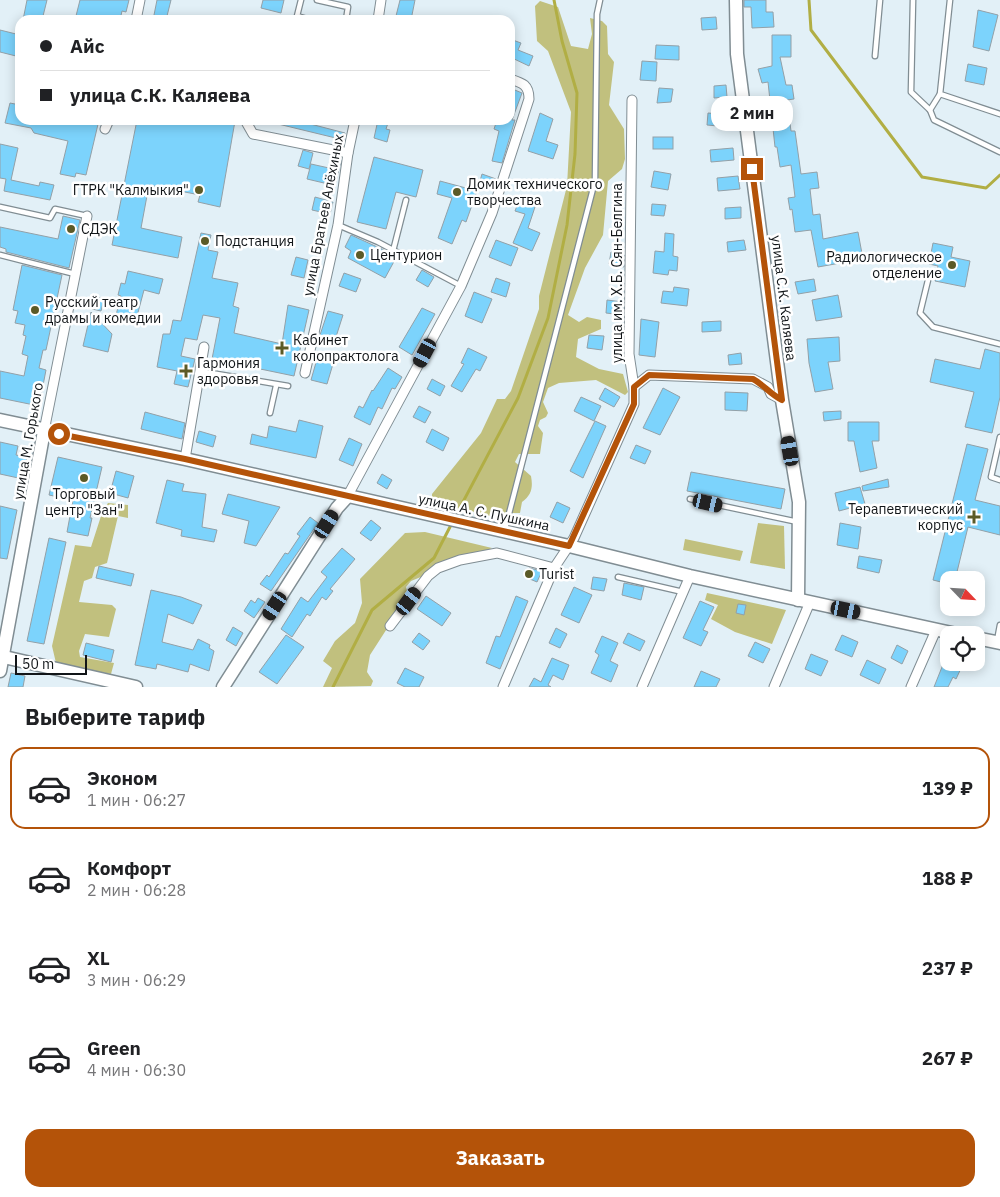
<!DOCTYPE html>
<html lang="ru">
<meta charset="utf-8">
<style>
:root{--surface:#fff;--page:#f6f6f6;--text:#202124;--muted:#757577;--line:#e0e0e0;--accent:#b45309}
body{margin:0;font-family:"IBM Plex Sans",sans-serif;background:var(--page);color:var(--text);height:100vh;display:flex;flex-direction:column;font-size:19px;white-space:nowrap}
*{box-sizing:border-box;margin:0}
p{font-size:16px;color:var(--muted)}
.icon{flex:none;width:28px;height:28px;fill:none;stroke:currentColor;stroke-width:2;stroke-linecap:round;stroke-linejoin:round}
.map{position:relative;height:687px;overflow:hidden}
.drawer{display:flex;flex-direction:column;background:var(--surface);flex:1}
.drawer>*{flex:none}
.top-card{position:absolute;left:15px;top:15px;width:500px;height:110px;border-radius:15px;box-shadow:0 2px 12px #0003;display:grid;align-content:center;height:110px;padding:0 25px;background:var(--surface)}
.needle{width:32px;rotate:115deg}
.buttons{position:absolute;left:940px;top:571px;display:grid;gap:10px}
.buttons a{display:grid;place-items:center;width:45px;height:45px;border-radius:10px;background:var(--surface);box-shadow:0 2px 12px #0003;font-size:25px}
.scale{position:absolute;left:15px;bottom:12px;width:72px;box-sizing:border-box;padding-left:5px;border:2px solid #111518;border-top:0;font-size:14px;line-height:18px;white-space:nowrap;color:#111518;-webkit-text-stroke:4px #fff;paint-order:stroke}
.end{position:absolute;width:22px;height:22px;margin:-11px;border:6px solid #b45309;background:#fff;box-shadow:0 0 0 2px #fff}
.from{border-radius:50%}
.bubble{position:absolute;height:35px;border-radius:15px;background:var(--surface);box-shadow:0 2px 12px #0003;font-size:16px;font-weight:700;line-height:35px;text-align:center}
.car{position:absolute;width:15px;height:30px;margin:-15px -8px;border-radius:6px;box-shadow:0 0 4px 1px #0007;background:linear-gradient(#222 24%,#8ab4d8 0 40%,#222 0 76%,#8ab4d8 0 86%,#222 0)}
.top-card b{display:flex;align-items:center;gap:18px;height:48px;font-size:19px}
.top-card b+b{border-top:1px solid var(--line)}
.top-card i{width:12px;height:12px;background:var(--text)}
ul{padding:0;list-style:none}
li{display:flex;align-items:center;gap:15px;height:82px;margin:0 10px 8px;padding:0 15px;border:2px solid transparent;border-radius:15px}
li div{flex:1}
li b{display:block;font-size:19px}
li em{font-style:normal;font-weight:700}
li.active{border-color:var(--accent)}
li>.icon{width:45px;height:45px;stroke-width:1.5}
h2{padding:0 25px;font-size:22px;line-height:60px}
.cta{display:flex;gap:10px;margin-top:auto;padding:10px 25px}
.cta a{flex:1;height:58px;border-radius:15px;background:var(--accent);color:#fff;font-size:20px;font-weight:700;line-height:58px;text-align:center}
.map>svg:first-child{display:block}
</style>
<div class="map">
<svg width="1000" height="687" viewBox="0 0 1000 687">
<rect width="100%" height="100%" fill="#e2f0f7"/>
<!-- green -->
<g fill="#c1c07e">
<path d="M540 1 558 7 571 46 588 49 592 34 590 18 602 21 607 26 608 54 614 62 609 105 624 129 625 159 622 169 608 181 603 235 585 268 568 315 579 322 587 317 601 320V329L578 339 576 357 599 369 623 374 628 392 625 395 596 380 559 383 548 388 543 402 548 413 546 417 540 420 538 426 543 433 540 454H519L515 462 531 476C533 487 532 495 522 502L520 513H509L505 520 432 501V494L481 433 497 399H505L511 391 539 309V296L567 186 571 112 548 51 537 41 535 6Z"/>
<polygon points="108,503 128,505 128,518 118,516 107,563 95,567 92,578 84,581 79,602 112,605 116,609 109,637 85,634 79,651 80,657 114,663 111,674 56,663 52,646 75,545 91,547 102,513"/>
<polygon points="758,523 784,526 785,569 750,563"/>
<polygon points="425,532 492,548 411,581 406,587 408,596 370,655 367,672 373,681 371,686 323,687 332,668 323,661 335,641 355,623 362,603 360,579 405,533"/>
<polygon points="685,539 743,551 740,561 683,550"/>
<polygon points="707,593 786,610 772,644 735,632 711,619 718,605 705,600"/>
</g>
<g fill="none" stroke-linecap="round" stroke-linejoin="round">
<!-- stream -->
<g stroke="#b1ae44" stroke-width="3">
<polyline points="809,0 811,30 922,177 986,188 1000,175"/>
<polyline points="455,517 518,398 548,318 567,225 575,154 577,93 562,41 554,0"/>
<polyline points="333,687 372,610 434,558 452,523"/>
</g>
</g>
<!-- building -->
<g fill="#7cd3fc" stroke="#93a0a7">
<polygon points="27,0 47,0 42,20 23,20"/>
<polygon points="80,0 129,0 126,12 122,11 120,20 75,20"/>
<polygon points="157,0 171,0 166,20 153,20"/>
<polygon points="263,0 284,0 281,13 261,8"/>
<polygon points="400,0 415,0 411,20 395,20"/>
<polygon points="744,0 766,0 766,12 773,12 774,27 752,28 751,7 744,7"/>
<polygon points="978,10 998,15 989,51 973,47"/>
<polygon points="716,17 717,29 702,30 701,18"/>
<polygon points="0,30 20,35 20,57 0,52"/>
<polygon points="772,35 791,35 791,57 780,57 786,85 792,85 794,99 787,100 791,131 795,131 801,174 817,172 819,188 810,189 813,215 820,214 823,239 858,232 863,259 818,267 811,230 795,232 792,209 790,210 788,198 795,197 791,165 780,167 777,147 775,147 768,82 762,83 758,69 772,66"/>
<polygon points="510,39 521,43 518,50 533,56 529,66 510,57"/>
<polygon points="656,45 679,46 679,60 655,59"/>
<polygon points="642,61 657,62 656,81 640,80"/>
<polygon points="968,64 987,68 984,85 965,81"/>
<polygon points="726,85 727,97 714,98 714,86"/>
<polygon points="510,88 522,93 512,120 515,120 502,163 492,161 499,131 494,129 497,120 510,120"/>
<polygon points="659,88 673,89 671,102 657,103"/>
<polygon points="10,103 20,105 20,120 99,120 86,175 76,173 75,177 60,174 68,141 34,133 31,128 5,123"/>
<polygon points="540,113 553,119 546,141 558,145 553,159 528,151"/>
<polygon points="708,113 730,115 729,127 707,125"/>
<polygon points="137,120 235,121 220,207 198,202 200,195 149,185 141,228 182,237 178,258 112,245"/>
<polygon points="274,120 295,120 345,133 344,140 274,123"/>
<polygon points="378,120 389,120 386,129 390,130 387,142 374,138"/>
<rect x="653" y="137" width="20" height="12"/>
<polygon points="0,144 18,148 11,180 39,186 40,182 54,185 50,200 4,191 6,179 0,178"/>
<polygon points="733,148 734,160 711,162 710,150"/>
<polygon points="303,150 313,153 309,169 298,166"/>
<polygon points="374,157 423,170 416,197 396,192 386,229 357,222"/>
<polygon points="332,159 341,161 336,182 324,183 307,179 311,164 329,168"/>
<polygon points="654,171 671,174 668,190 651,187"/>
<polygon points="482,174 496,179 494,186 480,181"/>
<polygon points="738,176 740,189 718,191 717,178"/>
<polygon points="440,181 477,191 466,222 462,220 452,244 438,238 452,198 437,194"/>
<polygon points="521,195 537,201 528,228 540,233 532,251 513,243 525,214 515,211"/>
<polygon points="315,197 333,202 330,214 312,210"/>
<polygon points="652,204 666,205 664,216 651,215"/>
<polygon points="741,207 741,218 725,219 725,208"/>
<polygon points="63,216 80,220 69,268 6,252 6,249 0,247 0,227 58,239"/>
<polygon points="201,233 211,235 208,250 218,252 212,278 238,283 233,306 239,308 234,333 282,344 288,305 309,310 294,376 212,359 220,318 203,315 197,340 185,338 181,356 195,359 188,387 174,384 177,371 157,367 163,334 170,334 173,320 181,321"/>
<polygon points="665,233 674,234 673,256 678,257 677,271 669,270 668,275 653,273 655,251 664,252"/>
<polygon points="351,235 397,256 385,278 348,258 351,251 345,247"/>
<polygon points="496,240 518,248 511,266 489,257"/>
<polygon points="744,240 746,250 728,252 727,242"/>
<polygon points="933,243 953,247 951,257 970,261 965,287 935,281 938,266 929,264"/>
<polygon points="611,252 624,255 624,267 609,264"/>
<polygon points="296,257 308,260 304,278 291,275"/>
<polygon points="22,265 62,275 46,350 43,350 39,368 46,370 39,406 0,398 0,371 24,376 28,356 22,354 26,336 23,335 25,325 15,323 18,311 13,310"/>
<polygon points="422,270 434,277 428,287 416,280"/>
<polygon points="128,271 163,279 159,294 144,290 136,320 116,315 121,296 118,295 121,283 125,284"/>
<polygon points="344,273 361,279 356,292 339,286"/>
<polygon points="496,278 510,283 506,297 491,292"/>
<polygon points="814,279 816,291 798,294 795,282"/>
<polygon points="674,287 689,289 687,306 661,303 663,291 673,292"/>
<polygon points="474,292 492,299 482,323 465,316"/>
<polygon points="838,295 842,317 816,321 812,300"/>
<polygon points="94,296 104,299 101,311 92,309"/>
<polygon points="607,300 623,302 623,315 606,313"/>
<polygon points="422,308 435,314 412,355 399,347"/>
<polygon points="328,311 343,315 334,343 319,338"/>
<polygon points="91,312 112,334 108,352 83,346"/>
<polygon points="641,319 659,322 655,357 639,355"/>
<polygon points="721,321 721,331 702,332 702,322"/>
<polygon points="589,335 604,336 602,350 587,348"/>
<polygon points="839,337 840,361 828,362 833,389 815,392 809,363 807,339"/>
<polygon points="468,348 487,357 480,371 476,369 462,392 451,386 464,364 461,363"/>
<polygon points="985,349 1000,353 1000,397 992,433 965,427 974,392 930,382 935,359 980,369"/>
<polygon points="741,353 742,364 729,365 728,355"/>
<polygon points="317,359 333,364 327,384 311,380"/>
<polygon points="388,368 402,377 395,389 392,388 382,409 378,407 370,425 354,417 359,406 363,408 372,390 373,391"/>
<polygon points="432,379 445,386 440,396 427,389"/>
<polygon points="605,388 620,397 614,407 599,399"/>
<polygon points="663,388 680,397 660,435 643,428"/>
<polygon points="725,392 748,393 747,411 725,410"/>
<polygon points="581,397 601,406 594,421 574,411"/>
<polygon points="419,406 431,412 425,423 413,417"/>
<polygon points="841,411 841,419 824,421 823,412"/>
<polygon points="145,412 185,423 182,439 141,429"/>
<polygon points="299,420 323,426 316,458 250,444 252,434 267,438 269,426 296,432"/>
<polygon points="595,421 606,426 583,478 570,471"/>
<polygon points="848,422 879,422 879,441 872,441 877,468 860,472 854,441 848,441"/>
<polygon points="432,429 449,438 443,451 426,442"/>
<polygon points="199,431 216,436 213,447 196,442"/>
<polygon points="349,438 362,444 353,466 339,460"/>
<polygon points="0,442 18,446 16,455 27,457 23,479 0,474"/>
<polygon points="967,444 988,449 975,500 1000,506 1000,535 968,527 955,580 949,580 949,584 933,580"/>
<polygon points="636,445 651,451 645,464 630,458"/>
<polygon points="58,457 102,467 90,518 92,518 88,536 67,532 73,500 49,495"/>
<polygon points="116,471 134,476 128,498 110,493"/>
<polygon points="691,472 785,489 781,509 687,491"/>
<polygon points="382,474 392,480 387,489 377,483"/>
<polygon points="888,479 889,487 863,491 862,486"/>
<polygon points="167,480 184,484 182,491 206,494 202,527 217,530 214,542 181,536 182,530 156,523"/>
<polygon points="860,487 865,504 839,511 835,493"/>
<polygon points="228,494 280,507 256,546 244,543 249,521 222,514"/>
<polygon points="557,502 570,508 563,523 550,517"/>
<polygon points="0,506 17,510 7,559 0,558"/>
<polygon points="310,517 318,523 271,591 260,584 267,575 269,577 285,553 288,554 300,536 297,534"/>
<polygon points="371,520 381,528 371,541 360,533"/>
<polygon points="840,523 861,527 858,549 837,545"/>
<polygon points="49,538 66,542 44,644 27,641"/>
<polygon points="342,548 355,559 330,589 333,591 326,600 322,597 310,616 307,614 292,637 281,629 301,597 308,602 327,577 321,572"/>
<polygon points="859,556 882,560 879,573 857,568"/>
<polygon points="99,566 134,574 131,586 96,578"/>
<polygon points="529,568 542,571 537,582 525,577"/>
<polygon points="593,577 607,579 604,591 591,589"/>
<polygon points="624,583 644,587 641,600 622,595"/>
<polygon points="574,587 592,595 579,623 561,615"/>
<polygon points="151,590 181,597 202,605 193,624 168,614 162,642 193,650 198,639 210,645 209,648 214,651 209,671 190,664 188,672 157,664 156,669 135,665"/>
<polygon points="426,596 451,613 442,626 417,609"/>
<polygon points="516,596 528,601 500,669 486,663 496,636 500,637"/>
<polygon points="258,598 265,602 254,618 244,611 251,600 255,603"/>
<polygon points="700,601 714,607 703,630 708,632 701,646 683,638"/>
<polygon points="738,604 746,605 744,615 736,613"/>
<polygon points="233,627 243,633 236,646 226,640"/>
<polygon points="556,628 567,634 560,648 549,643"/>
<polygon points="419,633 430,641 423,650 412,642"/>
<polygon points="628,633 645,641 640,651 623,643"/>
<polygon points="286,635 304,647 277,684 259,672"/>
<polygon points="842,635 858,642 852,657 835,650"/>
<polygon points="602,636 618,643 610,661 618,665 611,682 591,673 599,655 595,652"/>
<polygon points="755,642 770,649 763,663 748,656"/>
<polygon points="86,643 114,650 111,662 83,655"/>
<polygon points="897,645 908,651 902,664 891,658"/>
<polygon points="811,654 828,661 821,676 805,669"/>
<polygon points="552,658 569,665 563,680 553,675 548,685 551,687 529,687 534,678 541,682"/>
<polygon points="867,660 886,669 879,684 860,675"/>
<polygon points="944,662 964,662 956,679 953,677 948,687 934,687"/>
<polygon points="405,668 424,677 419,687 405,687 397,683"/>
<polygon points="701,671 720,679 716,687 694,687"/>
<polygon points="11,673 25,676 23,687 8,687"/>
</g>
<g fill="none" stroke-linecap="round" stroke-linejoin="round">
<!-- lane casing -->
<g stroke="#808d93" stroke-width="7">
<g id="lane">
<polyline points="301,0 297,16 311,20"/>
<polyline points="317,0 348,7 346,20"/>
<polyline points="913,0 911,92 930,110 934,120 1000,152"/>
<polyline points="950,0 940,94 1000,114"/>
<polyline points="875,56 880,0"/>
<polyline points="930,110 940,94"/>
<polyline points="0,207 50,218 55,209 87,216"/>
<polyline points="338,225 378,242 461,286"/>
<polyline points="393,251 406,200"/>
<polyline points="0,255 75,274"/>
<polyline points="930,272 920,313 933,327 1000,344"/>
<polyline points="199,371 288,386"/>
<polyline points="270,413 276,386"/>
<polyline points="1000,437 991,477 1000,480"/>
<polyline points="690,499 798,522"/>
<polyline points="505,529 595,181 597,14 600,0"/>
<polyline points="618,577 683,592"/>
<polyline points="997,641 1000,625"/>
</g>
</g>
<!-- street casing -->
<g stroke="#808d93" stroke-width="11">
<g id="street">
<polyline points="136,20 140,0"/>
<polyline points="378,20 381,0"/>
<polyline points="245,120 253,134 348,153"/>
<polyline points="105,129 109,120"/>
<polyline points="305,373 338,225 348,153 355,120"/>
<polyline points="634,387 649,375 753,379 768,387 771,394 782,400"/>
<polyline points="44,431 87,216"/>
<polyline points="185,459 204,347"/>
<path d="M347 497 461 286 492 213 529 99C529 85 523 83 510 79"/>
<polyline points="390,626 428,576 438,568 460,560 497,553 554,568"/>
<polyline points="503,687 554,568 574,538 634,404 634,387 629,354 632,100"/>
<polyline points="642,687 690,576"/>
<polyline points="774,687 810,602"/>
<polyline points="911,687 936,630"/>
</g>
</g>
<!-- secondary casing -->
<g stroke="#808d93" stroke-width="15">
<g id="secondary">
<polyline points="736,0 737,54 782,400 799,502 798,600"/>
<polyline points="0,420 185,459 569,546 690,576 961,635"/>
<polyline points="976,638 1000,643"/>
<polyline points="0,656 136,687"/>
<polyline points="0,671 44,431"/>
<polyline points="223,687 337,508 347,497"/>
</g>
</g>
<!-- lane -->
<use href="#lane" stroke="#fff" stroke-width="4.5"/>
<!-- street -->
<use href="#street" stroke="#fff" stroke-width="9"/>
<!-- secondary -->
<use href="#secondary" stroke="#fff" stroke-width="12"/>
</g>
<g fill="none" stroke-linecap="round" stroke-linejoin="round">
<!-- route -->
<path stroke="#b45309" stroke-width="6" d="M59 434 185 459 569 546 634 404V387L649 375 753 379C764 385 770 394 782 400L752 169"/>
</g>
<!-- markers -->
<g fill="#5b5a27" stroke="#fff" stroke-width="2">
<circle cx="199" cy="190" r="5"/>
<circle cx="457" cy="192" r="5"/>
<circle cx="71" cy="229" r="5"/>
<circle cx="205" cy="241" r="5"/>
<circle cx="360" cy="255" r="5"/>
<circle cx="952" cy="265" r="5"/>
<circle cx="35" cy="310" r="5"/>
<path d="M279.5 340.5h5v5h5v5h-5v5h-5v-5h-5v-5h5z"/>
<path d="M183.5 363.5h5v5h5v5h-5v5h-5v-5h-5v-5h5z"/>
<circle cx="84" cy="478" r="5"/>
<path d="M971.5 509.5h5v5h5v5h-5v5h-5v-5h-5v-5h5z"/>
<circle cx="529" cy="574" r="5"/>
</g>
<g text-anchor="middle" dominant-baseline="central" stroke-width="5" stroke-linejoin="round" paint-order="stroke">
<!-- poi labels -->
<g font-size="14" fill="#111518" stroke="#fff" text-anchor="start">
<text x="467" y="184">Домик технического<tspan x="467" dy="16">творчества</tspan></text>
<text x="189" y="190" text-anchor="end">ГТРК "Калмыкия"</text>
<text x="81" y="229">СДЭК</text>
<text x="215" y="241">Подстанция</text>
<text x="370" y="255">Центурион</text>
<text x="942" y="257" text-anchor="end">Радиологическое<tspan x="942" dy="16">отделение</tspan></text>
<text x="45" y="302">Русский театр<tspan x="45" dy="16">драмы и комедии</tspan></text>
<text x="293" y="340">Кабинет<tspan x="293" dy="16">колопрактолога</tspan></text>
<text x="197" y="363">Гармония<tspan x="197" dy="16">здоровья</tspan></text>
<text x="84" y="494" text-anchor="middle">Торговый<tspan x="84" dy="16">центр "Зан"</tspan></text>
<text x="963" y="509" text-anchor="end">Терапевтический<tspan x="963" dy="16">корпус</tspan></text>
<text x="539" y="574">Turist</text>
</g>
<!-- street labels -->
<g font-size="14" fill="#111518" stroke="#fff">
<text transform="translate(323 215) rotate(-79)">улица Братьев Алёхиных</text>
<text transform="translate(617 273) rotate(-90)">улица им. Х.Б. Сян-Белгина</text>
<text transform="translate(784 298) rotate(83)">улица С.К. Каляева</text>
<text transform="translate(28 441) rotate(-80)">улица М. Горького</text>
<text transform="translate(484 512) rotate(12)">улица А. С. Пушкина</text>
</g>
</g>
</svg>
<div class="buttons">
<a><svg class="needle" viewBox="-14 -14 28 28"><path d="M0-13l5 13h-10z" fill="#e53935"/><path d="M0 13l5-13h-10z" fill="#757577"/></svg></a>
<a><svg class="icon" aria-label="locate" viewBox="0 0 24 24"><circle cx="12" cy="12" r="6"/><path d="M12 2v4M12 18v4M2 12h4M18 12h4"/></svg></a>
</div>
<div class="scale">50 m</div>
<i class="end from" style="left:59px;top:434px"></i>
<i class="end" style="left:752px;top:169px"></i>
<div class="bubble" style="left:711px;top:96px;width:82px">2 мин</div>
<i class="car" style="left:425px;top:353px;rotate:208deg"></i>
<i class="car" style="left:790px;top:451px;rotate:350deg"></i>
<i class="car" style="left:708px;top:503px;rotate:103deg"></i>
<i class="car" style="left:327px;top:524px;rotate:32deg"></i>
<i class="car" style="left:409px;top:601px;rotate:37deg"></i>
<i class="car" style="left:275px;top:606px;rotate:213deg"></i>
<i class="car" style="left:846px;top:610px;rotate:102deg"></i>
<div class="top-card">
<b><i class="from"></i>Айс</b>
<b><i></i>улица С.К. Каляева</b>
</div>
</div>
<section class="drawer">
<h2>Выберите тариф</h2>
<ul>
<li class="active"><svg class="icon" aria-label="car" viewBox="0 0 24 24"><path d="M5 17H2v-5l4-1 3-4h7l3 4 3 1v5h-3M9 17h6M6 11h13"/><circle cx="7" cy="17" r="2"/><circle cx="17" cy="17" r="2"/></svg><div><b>Эконом</b><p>1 мин · 06:27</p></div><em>139 ₽</em></li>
<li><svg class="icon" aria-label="car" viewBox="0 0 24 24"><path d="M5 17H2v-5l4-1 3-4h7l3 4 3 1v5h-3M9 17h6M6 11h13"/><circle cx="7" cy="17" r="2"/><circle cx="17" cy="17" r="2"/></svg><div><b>Комфорт</b><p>2 мин · 06:28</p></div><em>188 ₽</em></li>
<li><svg class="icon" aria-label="car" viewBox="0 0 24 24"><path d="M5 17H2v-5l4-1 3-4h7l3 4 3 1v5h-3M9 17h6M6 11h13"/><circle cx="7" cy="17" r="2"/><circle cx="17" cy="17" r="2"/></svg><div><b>XL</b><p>3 мин · 06:29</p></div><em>237 ₽</em></li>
<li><svg class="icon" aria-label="car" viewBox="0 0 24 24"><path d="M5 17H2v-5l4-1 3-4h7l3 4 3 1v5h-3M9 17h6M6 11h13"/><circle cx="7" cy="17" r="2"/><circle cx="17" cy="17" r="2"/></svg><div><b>Green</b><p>4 мин · 06:30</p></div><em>267 ₽</em></li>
</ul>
<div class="cta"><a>Заказать</a></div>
</section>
